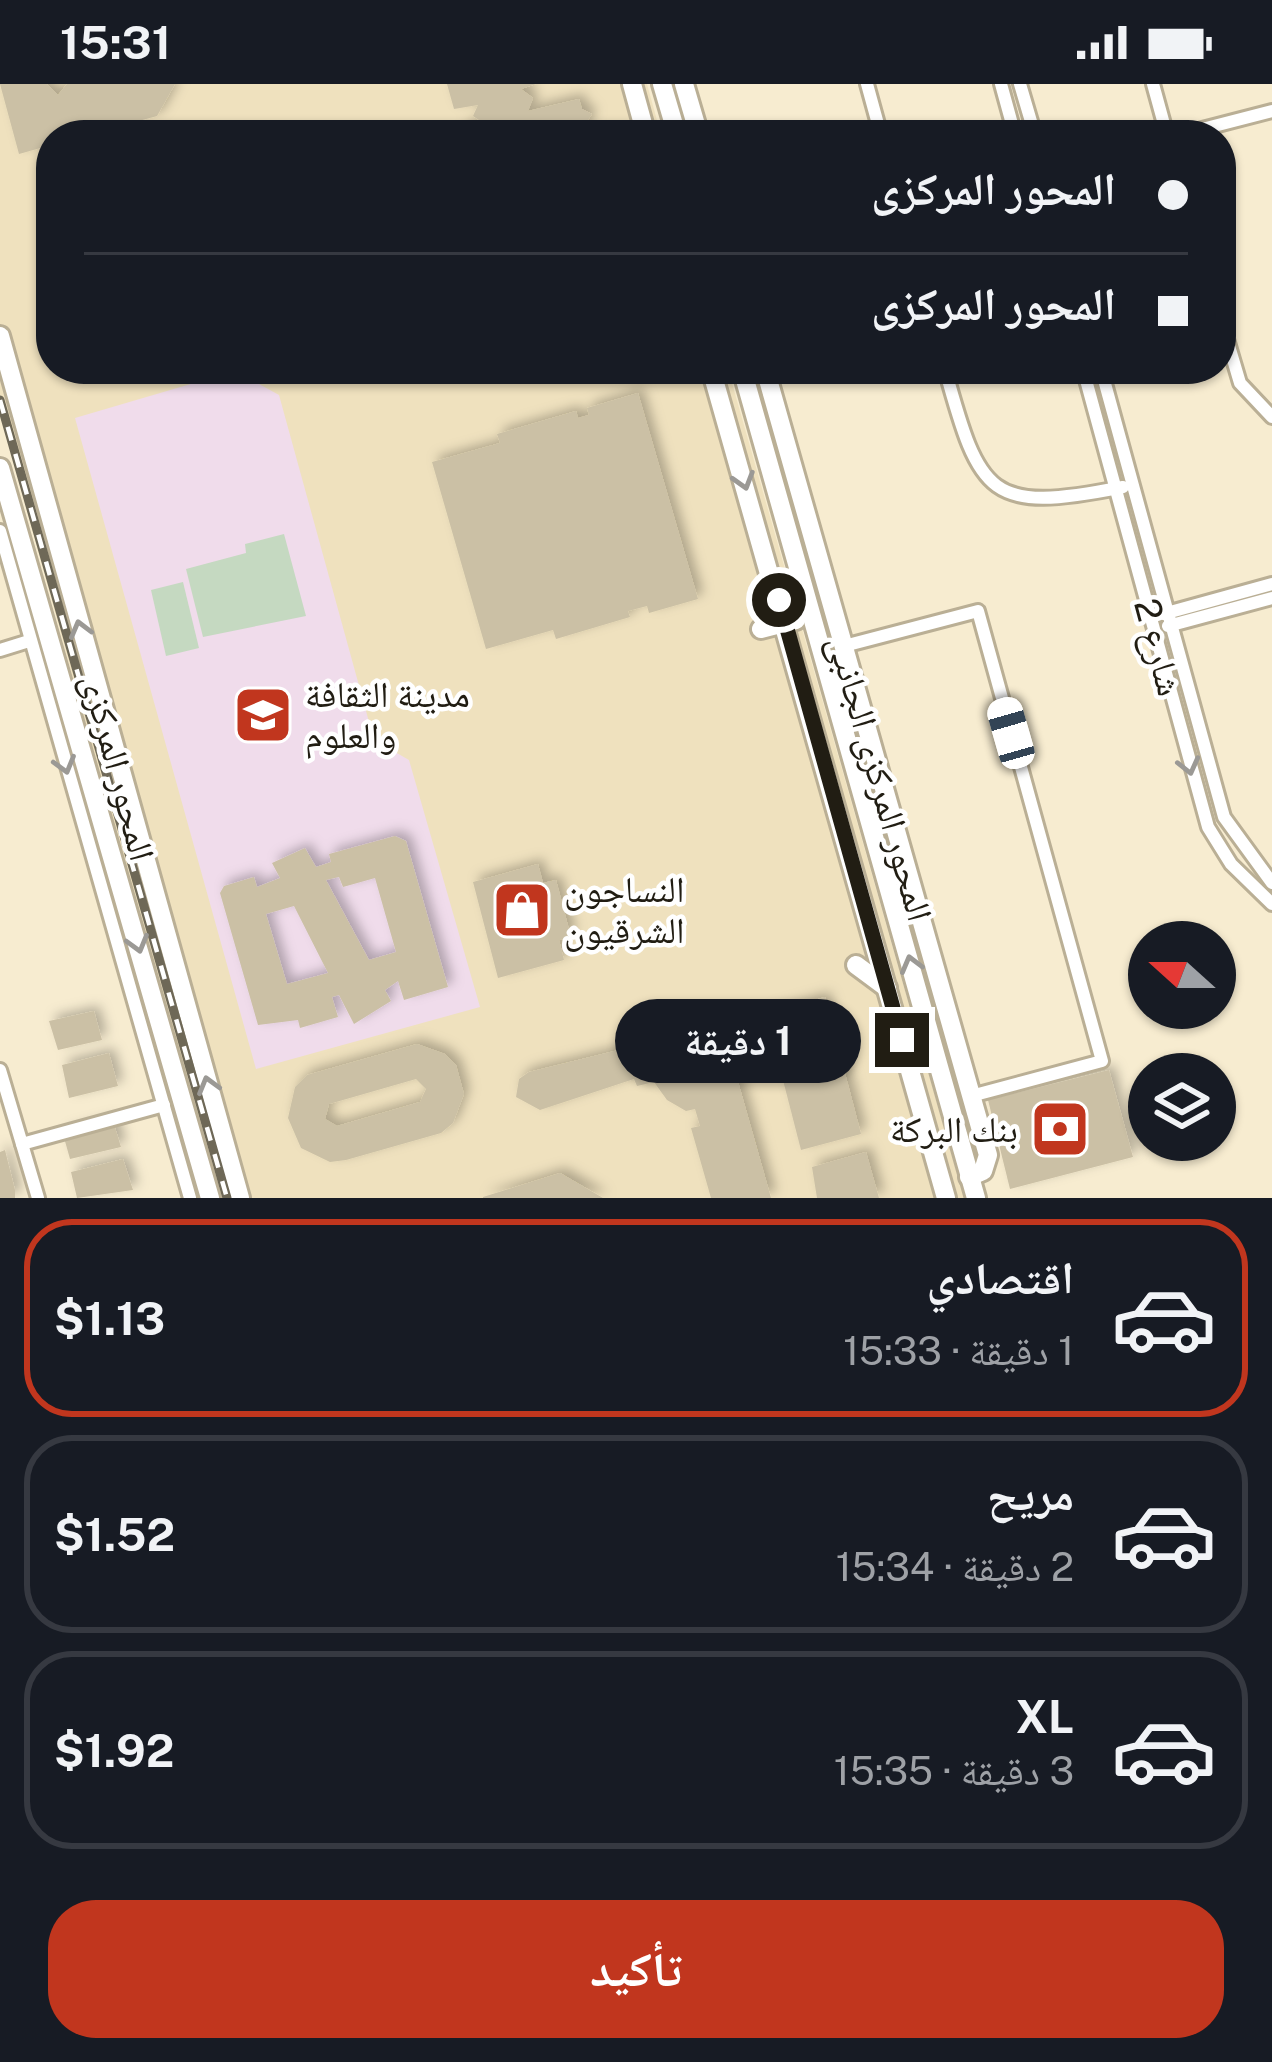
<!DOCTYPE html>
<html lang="ar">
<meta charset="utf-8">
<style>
:root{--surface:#171b24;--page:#20242c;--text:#f1f3f6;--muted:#9ea1a6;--line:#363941;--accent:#c1361e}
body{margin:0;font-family:"Public Sans","Noto Naskh Arabic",sans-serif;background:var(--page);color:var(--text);direction:rtl;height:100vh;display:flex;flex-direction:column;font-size:45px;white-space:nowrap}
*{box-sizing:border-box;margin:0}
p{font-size:39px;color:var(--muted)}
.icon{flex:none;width:66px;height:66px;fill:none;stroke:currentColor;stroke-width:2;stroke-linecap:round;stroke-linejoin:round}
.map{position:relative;height:1114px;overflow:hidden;direction:ltr}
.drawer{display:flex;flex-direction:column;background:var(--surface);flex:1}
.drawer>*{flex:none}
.top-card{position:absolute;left:36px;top:36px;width:1200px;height:264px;border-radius:48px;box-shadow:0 3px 9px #0004;direction:rtl;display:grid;align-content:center;height:264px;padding:0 48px;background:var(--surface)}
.needle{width:78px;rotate:291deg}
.fabs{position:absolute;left:1128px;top:837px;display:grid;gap:24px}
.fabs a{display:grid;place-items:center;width:108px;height:108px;border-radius:50%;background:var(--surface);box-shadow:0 3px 9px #0004;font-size:60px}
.end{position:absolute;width:54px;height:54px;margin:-27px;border:15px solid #211d13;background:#fff;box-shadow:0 0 0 6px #fff}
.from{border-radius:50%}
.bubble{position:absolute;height:84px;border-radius:42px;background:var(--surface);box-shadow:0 3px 9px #0004;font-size:39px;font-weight:700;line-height:84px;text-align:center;direction:rtl}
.car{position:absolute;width:36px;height:72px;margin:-36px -18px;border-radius:15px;box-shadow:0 0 9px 3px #0007;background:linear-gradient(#fff 24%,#345 0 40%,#fff 0 76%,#345 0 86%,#fff 0)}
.top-card b{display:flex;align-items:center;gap:42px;height:114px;font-size:45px}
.top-card b+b{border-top:3px solid var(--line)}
.top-card i{width:30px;height:30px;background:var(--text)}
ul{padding:21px 0 0;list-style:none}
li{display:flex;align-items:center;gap:36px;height:198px;margin:0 24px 18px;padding:0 24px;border:6px solid var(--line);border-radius:48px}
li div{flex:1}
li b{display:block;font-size:45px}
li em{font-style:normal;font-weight:700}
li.current{border-color:var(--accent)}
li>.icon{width:108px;height:108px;stroke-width:1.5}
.primary-button{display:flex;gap:24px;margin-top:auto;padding:24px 48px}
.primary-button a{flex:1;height:138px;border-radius:48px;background:var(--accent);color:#fff;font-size:48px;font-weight:700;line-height:138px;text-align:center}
.status{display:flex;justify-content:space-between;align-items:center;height:84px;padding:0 60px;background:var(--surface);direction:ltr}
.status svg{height:33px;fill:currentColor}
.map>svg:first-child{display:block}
</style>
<div class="status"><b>15:31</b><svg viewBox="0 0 49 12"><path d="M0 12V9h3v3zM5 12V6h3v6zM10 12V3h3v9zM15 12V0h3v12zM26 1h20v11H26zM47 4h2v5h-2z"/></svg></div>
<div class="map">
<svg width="1272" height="1114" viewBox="0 0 1272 1114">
<defs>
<filter id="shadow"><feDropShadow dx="5.5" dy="-5.5" stdDeviation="6" flood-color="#0004"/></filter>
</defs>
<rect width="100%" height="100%" fill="#f7ecd0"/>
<!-- built -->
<polygon fill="#efe1be" points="0,0 647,0 661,51 51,51 51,285 728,285 964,1114 216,1114 0,328"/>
<!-- education -->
<polygon fill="#f0dceb" points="235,287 279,311 374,656 409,676 480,923 256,985 75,334"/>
<!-- green -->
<g fill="#c5d9c1">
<polygon points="284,450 306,532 203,553 186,485 246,469 245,460"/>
<polygon points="183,498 199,564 166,572 151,506"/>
</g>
<!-- building -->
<g fill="#cbc0a5" fill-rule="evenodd" filter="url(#shadow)">
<polygon points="0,0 47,0 58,11 67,0 175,0 157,32 87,51 51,51 51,61 19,70"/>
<polygon points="447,0 536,0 521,5 533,14 528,27 579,15 582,25 592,30 586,39 589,48 462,51 460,45 482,38 473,32 478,21 454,25"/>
<polygon points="638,309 698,515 649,529 647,522 628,527 630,533 556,555 553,546 486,565 432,378 500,359 497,350 576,327 578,334 589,331 587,324"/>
<path d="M395 752 406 757 448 903 404 916 398 897 385 906 391 917 354 940 339 911 332 913 338 933 300 944 298 936 258 941 220 809 224 802 254 793 257 803 280 794 272 779 305 764 316 783 331 778 329 770ZM339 793 343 803 375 794 396 868 369 876 326 796ZM294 822 328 889 287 900 266 830Z"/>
<polygon points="538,780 543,799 556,796 571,853 559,856 564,876 498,894 473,798"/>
<polygon points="825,913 861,1050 801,1066 766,930"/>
<polygon points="94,927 102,956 58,966 49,937"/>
<polygon points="692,948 723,962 733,980 771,1114 711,1114 691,1044 700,1042 695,1025 686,1027 667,1016 654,998 637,1002 634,995 540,1026 516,1013 519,995 529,988"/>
<path d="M417 960 445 970 456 981 464 1010 453 1039 441 1049 346 1076 330 1078 301 1064 288 1034 295 1003 307 991ZM416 995 426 1005 420 1018 337 1042 325 1035 329 1020Z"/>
<polygon points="109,969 118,1002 69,1014 62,981"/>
<polygon points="1109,986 1133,1073 1010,1105 988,1016"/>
<polygon points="113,1037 121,1063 70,1075 63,1050"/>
<polygon points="5,1066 15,1106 15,1114 0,1114 0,1068"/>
<polygon points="866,1068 879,1114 817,1114 812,1083"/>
<polygon points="123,1075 133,1106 77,1114 71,1088"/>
<polygon points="560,1089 603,1114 483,1114 483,1113"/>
</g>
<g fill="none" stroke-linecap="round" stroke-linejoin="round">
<!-- street casing -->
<g stroke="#baaf95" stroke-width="18">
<g id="street">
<polyline points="867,0 881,51"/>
<polyline points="1001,0 1015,51"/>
<polyline points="1020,0 1035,51"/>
<polyline points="1153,0 1167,51"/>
<polyline points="1179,51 1272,27"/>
<polyline points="1221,235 1240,299 1272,333"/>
<path d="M945 285C980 412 989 430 1123 403"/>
<polyline points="1083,285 1208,743 1231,780 1272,820"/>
<polyline points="1101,285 1224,733 1272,799"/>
<polyline points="0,447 190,1114"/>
<polyline points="1163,530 1272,500"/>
<polyline points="1168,542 1272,514"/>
<polyline points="844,562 978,527 1102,977 971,1012"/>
<polyline points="0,566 29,557"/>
<polyline points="0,986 38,1114"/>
<polyline points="22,1060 164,1021"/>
</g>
</g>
<!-- secondary casing -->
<g stroke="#baaf95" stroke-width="24">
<g id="secondary">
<polyline points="632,0 646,51"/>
<polyline points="662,0 677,51"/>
<polyline points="684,0 699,51"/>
<polyline points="0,252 240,1114"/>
<polyline points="711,285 946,1114"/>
<polyline points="742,285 976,1114"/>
<polyline points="765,285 988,1071 983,1087 969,1093"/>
<polyline points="0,384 210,1114"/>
<polyline points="761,545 796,536"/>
<polyline points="856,881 887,904"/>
</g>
</g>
<!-- street -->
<use href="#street" stroke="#fff" stroke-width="12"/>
<!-- secondary -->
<use href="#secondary" stroke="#fff" stroke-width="18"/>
<!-- rail casing -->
<g stroke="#6e6857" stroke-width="9">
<polyline id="rail" points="0,316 227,1114"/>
</g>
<!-- rail -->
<use href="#rail" stroke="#fff" stroke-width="4.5" stroke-dasharray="14" stroke-linecap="butt"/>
</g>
<!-- one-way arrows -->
<defs><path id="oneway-chevron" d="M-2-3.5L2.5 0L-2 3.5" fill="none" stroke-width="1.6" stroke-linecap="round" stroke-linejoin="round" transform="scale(3)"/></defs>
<g stroke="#9b9995">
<use href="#oneway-chevron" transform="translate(744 397) rotate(73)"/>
<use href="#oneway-chevron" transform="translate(80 545) rotate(-105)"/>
<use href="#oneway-chevron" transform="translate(65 681) rotate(74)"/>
<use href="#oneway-chevron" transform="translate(1189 682) rotate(76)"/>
<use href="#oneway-chevron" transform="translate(138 860) rotate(74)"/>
<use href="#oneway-chevron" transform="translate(911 880) rotate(-105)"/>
<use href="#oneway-chevron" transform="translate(208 1001) rotate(-106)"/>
</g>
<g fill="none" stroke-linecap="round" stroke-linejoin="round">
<!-- route -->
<polyline stroke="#211d13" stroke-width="15" points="779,516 902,956"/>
</g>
<!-- icons -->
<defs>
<g id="university-square" transform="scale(3)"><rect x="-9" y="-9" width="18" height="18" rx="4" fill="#c1361e" stroke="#fff"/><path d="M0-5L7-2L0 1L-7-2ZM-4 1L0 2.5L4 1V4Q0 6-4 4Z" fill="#fff"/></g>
<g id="shop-square" transform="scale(3)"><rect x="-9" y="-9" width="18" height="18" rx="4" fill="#c1361e" stroke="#fff"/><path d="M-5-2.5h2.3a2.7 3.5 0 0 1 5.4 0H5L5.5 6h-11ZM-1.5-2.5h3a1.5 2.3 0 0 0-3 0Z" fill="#fff"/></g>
<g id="bank-square" transform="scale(3)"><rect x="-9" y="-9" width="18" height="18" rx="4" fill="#c1361e" stroke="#fff"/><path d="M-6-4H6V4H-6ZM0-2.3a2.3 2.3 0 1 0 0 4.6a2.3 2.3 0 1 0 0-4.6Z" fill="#fff"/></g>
</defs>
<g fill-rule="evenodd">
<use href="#university-square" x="263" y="631"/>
<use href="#shop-square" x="522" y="826"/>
<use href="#bank-square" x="1060" y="1045"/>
</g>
<g text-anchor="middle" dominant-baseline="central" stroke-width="9" stroke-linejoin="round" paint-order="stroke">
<!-- street labels -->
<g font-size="36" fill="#211d13" stroke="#fff">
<text transform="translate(1159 563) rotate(75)">شارع 2</text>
<text transform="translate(119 683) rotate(75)">المحور المركزى</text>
<text transform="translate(881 694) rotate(74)">المحور المركزى الجانبى</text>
</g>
<!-- poi labels -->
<g font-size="36" fill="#211d13" stroke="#fff" text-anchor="start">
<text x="305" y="610">مدينة الثقافة<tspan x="305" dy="41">والعلوم</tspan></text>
<text x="564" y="805">النساجون<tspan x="564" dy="41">الشرقيون</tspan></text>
<text x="1018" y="1045" text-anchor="end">بنك البركة</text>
</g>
</g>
</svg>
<div class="fabs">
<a><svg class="needle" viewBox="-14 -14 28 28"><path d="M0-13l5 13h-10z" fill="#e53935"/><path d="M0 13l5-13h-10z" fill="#9ea1a6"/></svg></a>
<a><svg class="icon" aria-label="layers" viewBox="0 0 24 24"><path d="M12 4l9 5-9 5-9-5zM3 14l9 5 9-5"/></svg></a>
</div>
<i class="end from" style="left:779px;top:516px"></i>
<i class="end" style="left:902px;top:956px"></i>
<div class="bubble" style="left:615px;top:915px;width:246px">1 دقيقة</div>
<i class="car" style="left:1011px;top:649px;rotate:344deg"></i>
<div class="top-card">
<b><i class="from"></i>المحور المركزى</b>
<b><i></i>المحور المركزى</b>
</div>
</div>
<section class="drawer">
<ul>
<li class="current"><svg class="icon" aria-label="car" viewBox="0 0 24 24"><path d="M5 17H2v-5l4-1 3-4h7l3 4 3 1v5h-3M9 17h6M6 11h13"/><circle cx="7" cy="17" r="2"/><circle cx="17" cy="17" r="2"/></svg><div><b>اقتصادي</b><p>1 دقيقة · 15:33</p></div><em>$1.13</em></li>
<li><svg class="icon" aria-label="car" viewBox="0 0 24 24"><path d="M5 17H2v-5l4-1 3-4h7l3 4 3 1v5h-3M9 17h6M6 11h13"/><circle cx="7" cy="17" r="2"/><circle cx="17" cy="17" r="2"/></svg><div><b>مريح</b><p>2 دقيقة · 15:34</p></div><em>$1.52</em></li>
<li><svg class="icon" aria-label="car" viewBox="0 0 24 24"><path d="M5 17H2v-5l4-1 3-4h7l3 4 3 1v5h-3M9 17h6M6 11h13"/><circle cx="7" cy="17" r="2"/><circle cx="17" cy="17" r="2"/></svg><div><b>XL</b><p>3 دقيقة · 15:35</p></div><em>$1.92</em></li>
</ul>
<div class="primary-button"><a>تأكيد</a></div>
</section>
